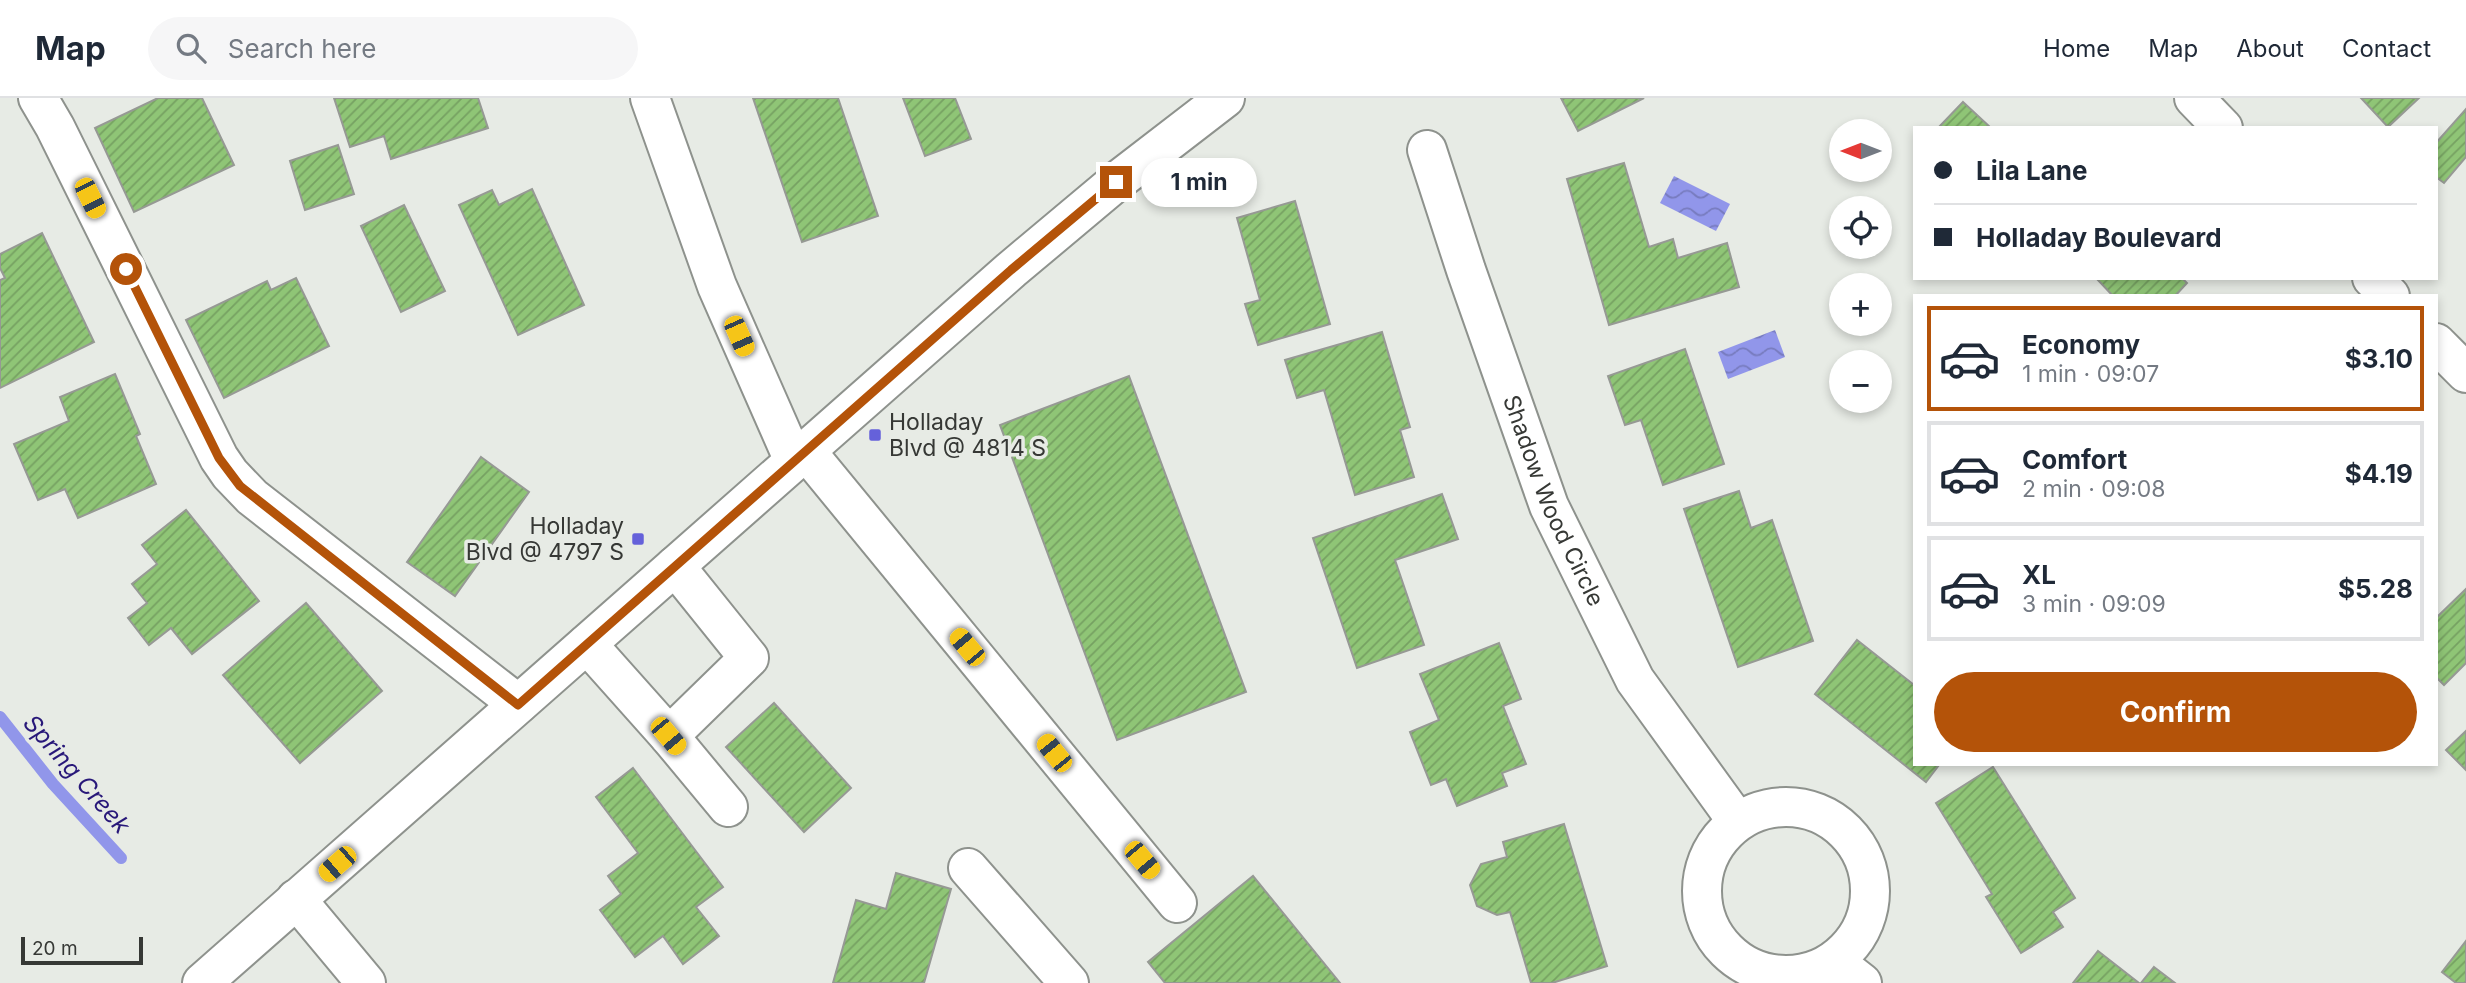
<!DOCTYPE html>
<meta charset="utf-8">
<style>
:root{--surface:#fff;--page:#f6f6f7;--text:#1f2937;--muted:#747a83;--line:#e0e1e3;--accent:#b45309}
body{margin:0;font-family:Inter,sans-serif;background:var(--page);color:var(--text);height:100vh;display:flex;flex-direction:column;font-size:26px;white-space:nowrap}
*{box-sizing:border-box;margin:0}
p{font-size:23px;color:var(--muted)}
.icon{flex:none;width:38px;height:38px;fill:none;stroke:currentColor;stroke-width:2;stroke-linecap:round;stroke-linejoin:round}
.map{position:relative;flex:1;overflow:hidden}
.sheet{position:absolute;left:1913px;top:196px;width:525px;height:472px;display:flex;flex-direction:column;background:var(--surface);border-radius:0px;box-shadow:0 4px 10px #0003}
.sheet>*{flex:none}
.hud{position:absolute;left:1913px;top:28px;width:525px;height:154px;border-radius:0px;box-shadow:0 4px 10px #0003;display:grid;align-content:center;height:154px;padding:0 21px;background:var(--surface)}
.needle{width:46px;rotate:270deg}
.controls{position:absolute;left:1829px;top:21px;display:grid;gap:14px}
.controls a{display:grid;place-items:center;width:63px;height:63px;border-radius:50%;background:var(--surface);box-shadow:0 4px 10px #0003;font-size:35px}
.scale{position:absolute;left:21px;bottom:18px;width:122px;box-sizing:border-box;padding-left:7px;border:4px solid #363835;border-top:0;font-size:19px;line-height:24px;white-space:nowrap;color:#363835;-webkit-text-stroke:5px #e7ebe5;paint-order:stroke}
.end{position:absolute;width:32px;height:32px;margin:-16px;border:9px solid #b45309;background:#fff;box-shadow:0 0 0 4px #fff}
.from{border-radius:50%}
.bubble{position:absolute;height:49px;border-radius:24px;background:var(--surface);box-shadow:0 4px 10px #0003;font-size:23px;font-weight:700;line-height:49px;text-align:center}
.car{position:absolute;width:21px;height:42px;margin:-21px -10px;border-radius:9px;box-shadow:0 0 5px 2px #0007;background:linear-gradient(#f5c518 24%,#345 0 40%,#f5c518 0 76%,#345 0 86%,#f5c518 0)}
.hud b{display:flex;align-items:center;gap:24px;height:66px;font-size:26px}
.hud b+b{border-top:2px solid var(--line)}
.hud i{width:18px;height:18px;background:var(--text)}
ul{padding:12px 0 0;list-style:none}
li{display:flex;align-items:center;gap:21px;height:105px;margin:0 14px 10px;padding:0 7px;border:4px solid var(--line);border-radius:0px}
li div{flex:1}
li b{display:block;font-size:26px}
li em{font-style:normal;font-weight:700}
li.active{border-color:var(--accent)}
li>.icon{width:63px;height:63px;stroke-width:1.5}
.cta{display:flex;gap:14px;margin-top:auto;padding:14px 21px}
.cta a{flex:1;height:80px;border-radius:42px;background:var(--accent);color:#fff;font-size:28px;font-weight:700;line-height:80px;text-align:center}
header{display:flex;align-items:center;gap:42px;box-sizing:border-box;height:98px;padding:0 35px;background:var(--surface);border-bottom:2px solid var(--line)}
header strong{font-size:33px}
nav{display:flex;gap:38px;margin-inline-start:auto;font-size:24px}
.search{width:490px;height:63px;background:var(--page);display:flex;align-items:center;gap:18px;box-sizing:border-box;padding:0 24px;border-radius:38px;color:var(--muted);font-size:26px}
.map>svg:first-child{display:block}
</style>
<header>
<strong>Map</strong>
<div class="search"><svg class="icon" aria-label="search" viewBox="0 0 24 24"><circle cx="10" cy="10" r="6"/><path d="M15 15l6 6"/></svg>Search here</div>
<nav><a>Home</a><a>Map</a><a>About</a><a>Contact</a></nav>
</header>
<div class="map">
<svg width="2466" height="885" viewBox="0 0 2466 885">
<defs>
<pattern id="water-waves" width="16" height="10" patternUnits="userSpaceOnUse" patternTransform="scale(1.75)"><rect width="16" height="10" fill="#9196ea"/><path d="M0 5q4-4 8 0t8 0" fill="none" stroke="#777bbe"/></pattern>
<pattern id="building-hatch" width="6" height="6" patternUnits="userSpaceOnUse" patternTransform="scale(1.75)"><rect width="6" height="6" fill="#8fc576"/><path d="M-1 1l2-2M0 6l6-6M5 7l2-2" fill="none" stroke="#76a162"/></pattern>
</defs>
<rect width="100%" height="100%" fill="#e7ebe5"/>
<!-- water -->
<g fill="url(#water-waves)">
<polygon points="1674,78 1730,106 1716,133 1660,105"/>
<polygon points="1775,232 1785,259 1728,281 1718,254"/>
</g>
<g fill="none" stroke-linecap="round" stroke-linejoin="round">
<!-- stream -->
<polyline stroke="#9196ea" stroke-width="12" points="0,619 53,686 121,760"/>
</g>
<!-- building -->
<g fill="url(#building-hatch)" stroke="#969994" stroke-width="2">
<polygon points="158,0 202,0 234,67 134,114 95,30"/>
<polygon points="334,0 478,0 488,30 391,61 384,38 350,49"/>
<polygon points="753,0 838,0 878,118 802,144"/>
<polygon points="903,0 955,0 971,41 925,58"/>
<polygon points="1561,0 1644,0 1578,33"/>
<polygon points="2361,0 2419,0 2388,29"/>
<polygon points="1963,4 1991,30 1938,30"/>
<polygon points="2466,11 2466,59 2444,85 2436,79 2436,45"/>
<polygon points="338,47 354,96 305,112 290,63"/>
<polygon points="1624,65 1649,149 1673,141 1678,160 1727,145 1739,189 1609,227 1567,81"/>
<polygon points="532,91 584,207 518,237 459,107 492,92 499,107"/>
<polygon points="1295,103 1330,226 1258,247 1245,206 1260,202 1237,120"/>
<polygon points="404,107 445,193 401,214 361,128"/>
<polygon points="42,135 94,244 0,290 0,182 5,180 0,170 0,156"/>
<polygon points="296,180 329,248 224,300 186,222 267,183 271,192"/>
<polygon points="2096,180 2182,180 2187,185 2175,198 2113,198"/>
<polygon points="1382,234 1410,329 1400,332 1414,379 1355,397 1324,292 1297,300 1285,262"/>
<polygon points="1685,251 1724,366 1663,387 1641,322 1625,327 1608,278"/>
<polygon points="115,276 140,336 136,338 156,386 78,420 65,391 38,402 14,346 69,323 60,299"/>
<polygon points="1129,278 1246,594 1117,642 1000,327"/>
<polygon points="481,359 529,394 455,498 407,464"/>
<polygon points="1739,393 1751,430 1772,422 1813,543 1738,569 1684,411"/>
<polygon points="1442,396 1458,441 1395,462 1424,547 1357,570 1313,440"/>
<polygon points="186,412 259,503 192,556 171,530 149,547 128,520 147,505 132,486 157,466 142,447"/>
<polygon points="2466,491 2466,565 2444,587 2436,579 2436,520"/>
<polygon points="306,505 382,593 300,665 223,577"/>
<polygon points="1857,542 1914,587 1914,667 1939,667 1926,684 1815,596"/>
<polygon points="1499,545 1521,601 1503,608 1526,666 1502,675 1507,688 1457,708 1446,681 1431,687 1410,634 1439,622 1420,576"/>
<polygon points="774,605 851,690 804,734 726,649"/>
<polygon points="2466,633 2466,672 2446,652"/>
<polygon points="1993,669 2075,800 2053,814 2063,829 2021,855 1986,799 1992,796 1936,705"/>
<polygon points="633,670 723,789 696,809 719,838 683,866 663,838 635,859 600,812 621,796 608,778 638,755 596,699"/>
<polygon points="1564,726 1607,868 1552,885 1531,885 1510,814 1497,817 1477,808 1470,787 1481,766 1507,759 1503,744"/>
<polygon points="896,775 951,791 924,885 833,885 856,802 886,811"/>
<polygon points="1253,778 1340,885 1165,885 1148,864"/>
<polygon points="2466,843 2466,885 2456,885 2442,874"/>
<polygon points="2098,853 2139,885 2073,885"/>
<polygon points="2154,869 2175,885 2141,885"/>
</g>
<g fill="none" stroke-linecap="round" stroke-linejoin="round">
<!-- minor casing -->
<g stroke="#8e928d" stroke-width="42">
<g id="minor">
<polyline points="38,0 55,29 219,360 230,376 252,399 518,606"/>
<polyline points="650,0 717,188 794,363"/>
<polyline points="2194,0 2223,30"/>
<path id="s1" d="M1427 52 1466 172 1549 408 1635 582 1737 723"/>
<polyline points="2372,180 2390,198"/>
<polyline points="2436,245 2466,275"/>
<polyline points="806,353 1177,805"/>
<polyline points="587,546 669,638 749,560 675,468"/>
<polyline points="669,638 728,709"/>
<circle cx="1786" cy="793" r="84"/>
<polyline points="968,770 1069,885"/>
<polyline points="296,801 366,885"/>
<polyline points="1834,863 1862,885"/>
</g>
</g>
<!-- major casing -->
<g stroke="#8e928d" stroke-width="42">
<polyline id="major" points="202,885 1011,172 1116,84 1225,0"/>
</g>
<!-- minor -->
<use href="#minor" stroke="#fff" stroke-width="38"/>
<!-- major -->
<use href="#major" stroke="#fff" stroke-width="38"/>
</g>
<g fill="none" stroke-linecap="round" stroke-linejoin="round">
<!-- route -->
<polyline stroke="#b45309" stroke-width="9" points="126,171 219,360 240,388 518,607 1011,172 1116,84"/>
</g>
<!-- markers -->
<g fill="#6561da" stroke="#e7ebe5" stroke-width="2.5">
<rect x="868" y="330" width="14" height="14" rx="3.5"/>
<rect x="631" y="434" width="14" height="14" rx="3.5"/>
</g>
<g text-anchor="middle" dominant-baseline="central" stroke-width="7" stroke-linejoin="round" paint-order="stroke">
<!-- poi labels -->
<g font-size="23" fill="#363835" stroke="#e7ebe5" text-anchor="start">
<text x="889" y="324">Holladay<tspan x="889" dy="26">Blvd @ 4814 S</tspan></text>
<text x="624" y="428" text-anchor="end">Holladay<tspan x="624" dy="26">Blvd @ 4797 S</tspan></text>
</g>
<!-- street labels -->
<g font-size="23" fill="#363835" stroke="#e7ebe5">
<text stroke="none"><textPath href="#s1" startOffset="373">Shadow Wood Circle</textPath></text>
</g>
<!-- water labels -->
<g font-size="24" font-style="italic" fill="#281879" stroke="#e7ebe5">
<text transform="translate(77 676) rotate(49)">Spring Creek</text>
</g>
</g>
</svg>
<div class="controls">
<a><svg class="needle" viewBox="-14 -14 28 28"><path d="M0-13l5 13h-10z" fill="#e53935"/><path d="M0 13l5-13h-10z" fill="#747a83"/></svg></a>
<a><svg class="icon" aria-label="locate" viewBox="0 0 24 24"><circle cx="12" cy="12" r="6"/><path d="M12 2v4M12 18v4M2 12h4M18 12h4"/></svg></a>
<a>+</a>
<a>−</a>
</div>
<div class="scale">20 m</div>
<i class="end from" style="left:126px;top:171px"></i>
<i class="end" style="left:1116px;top:84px"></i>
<div class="bubble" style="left:1141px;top:60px;width:116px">1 min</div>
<i class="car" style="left:90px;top:100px;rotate:154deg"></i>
<i class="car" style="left:739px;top:238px;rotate:156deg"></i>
<i class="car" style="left:967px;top:549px;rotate:320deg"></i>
<i class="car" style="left:668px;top:638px;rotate:140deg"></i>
<i class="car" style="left:1054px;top:655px;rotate:321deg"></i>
<i class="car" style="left:1142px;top:762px;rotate:140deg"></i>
<i class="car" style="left:337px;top:766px;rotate:229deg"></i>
<div class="hud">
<b><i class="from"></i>Lila Lane</b>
<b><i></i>Holladay Boulevard</b>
</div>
<section class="sheet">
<ul>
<li class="active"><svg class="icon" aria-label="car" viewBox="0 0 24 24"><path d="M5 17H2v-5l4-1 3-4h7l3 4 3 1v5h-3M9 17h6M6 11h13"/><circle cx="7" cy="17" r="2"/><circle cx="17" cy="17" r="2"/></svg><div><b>Economy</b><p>1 min · 09:07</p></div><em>$3.10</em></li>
<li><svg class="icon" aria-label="car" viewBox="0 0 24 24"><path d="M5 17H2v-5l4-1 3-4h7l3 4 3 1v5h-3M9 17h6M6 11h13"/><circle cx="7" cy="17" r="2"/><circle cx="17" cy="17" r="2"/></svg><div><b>Comfort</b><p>2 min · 09:08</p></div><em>$4.19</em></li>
<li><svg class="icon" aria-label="car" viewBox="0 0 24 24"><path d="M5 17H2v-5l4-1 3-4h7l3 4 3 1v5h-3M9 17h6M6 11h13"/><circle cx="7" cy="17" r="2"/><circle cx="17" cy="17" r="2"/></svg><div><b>XL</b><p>3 min · 09:09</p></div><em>$5.28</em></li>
</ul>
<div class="cta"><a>Confirm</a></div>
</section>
</div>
